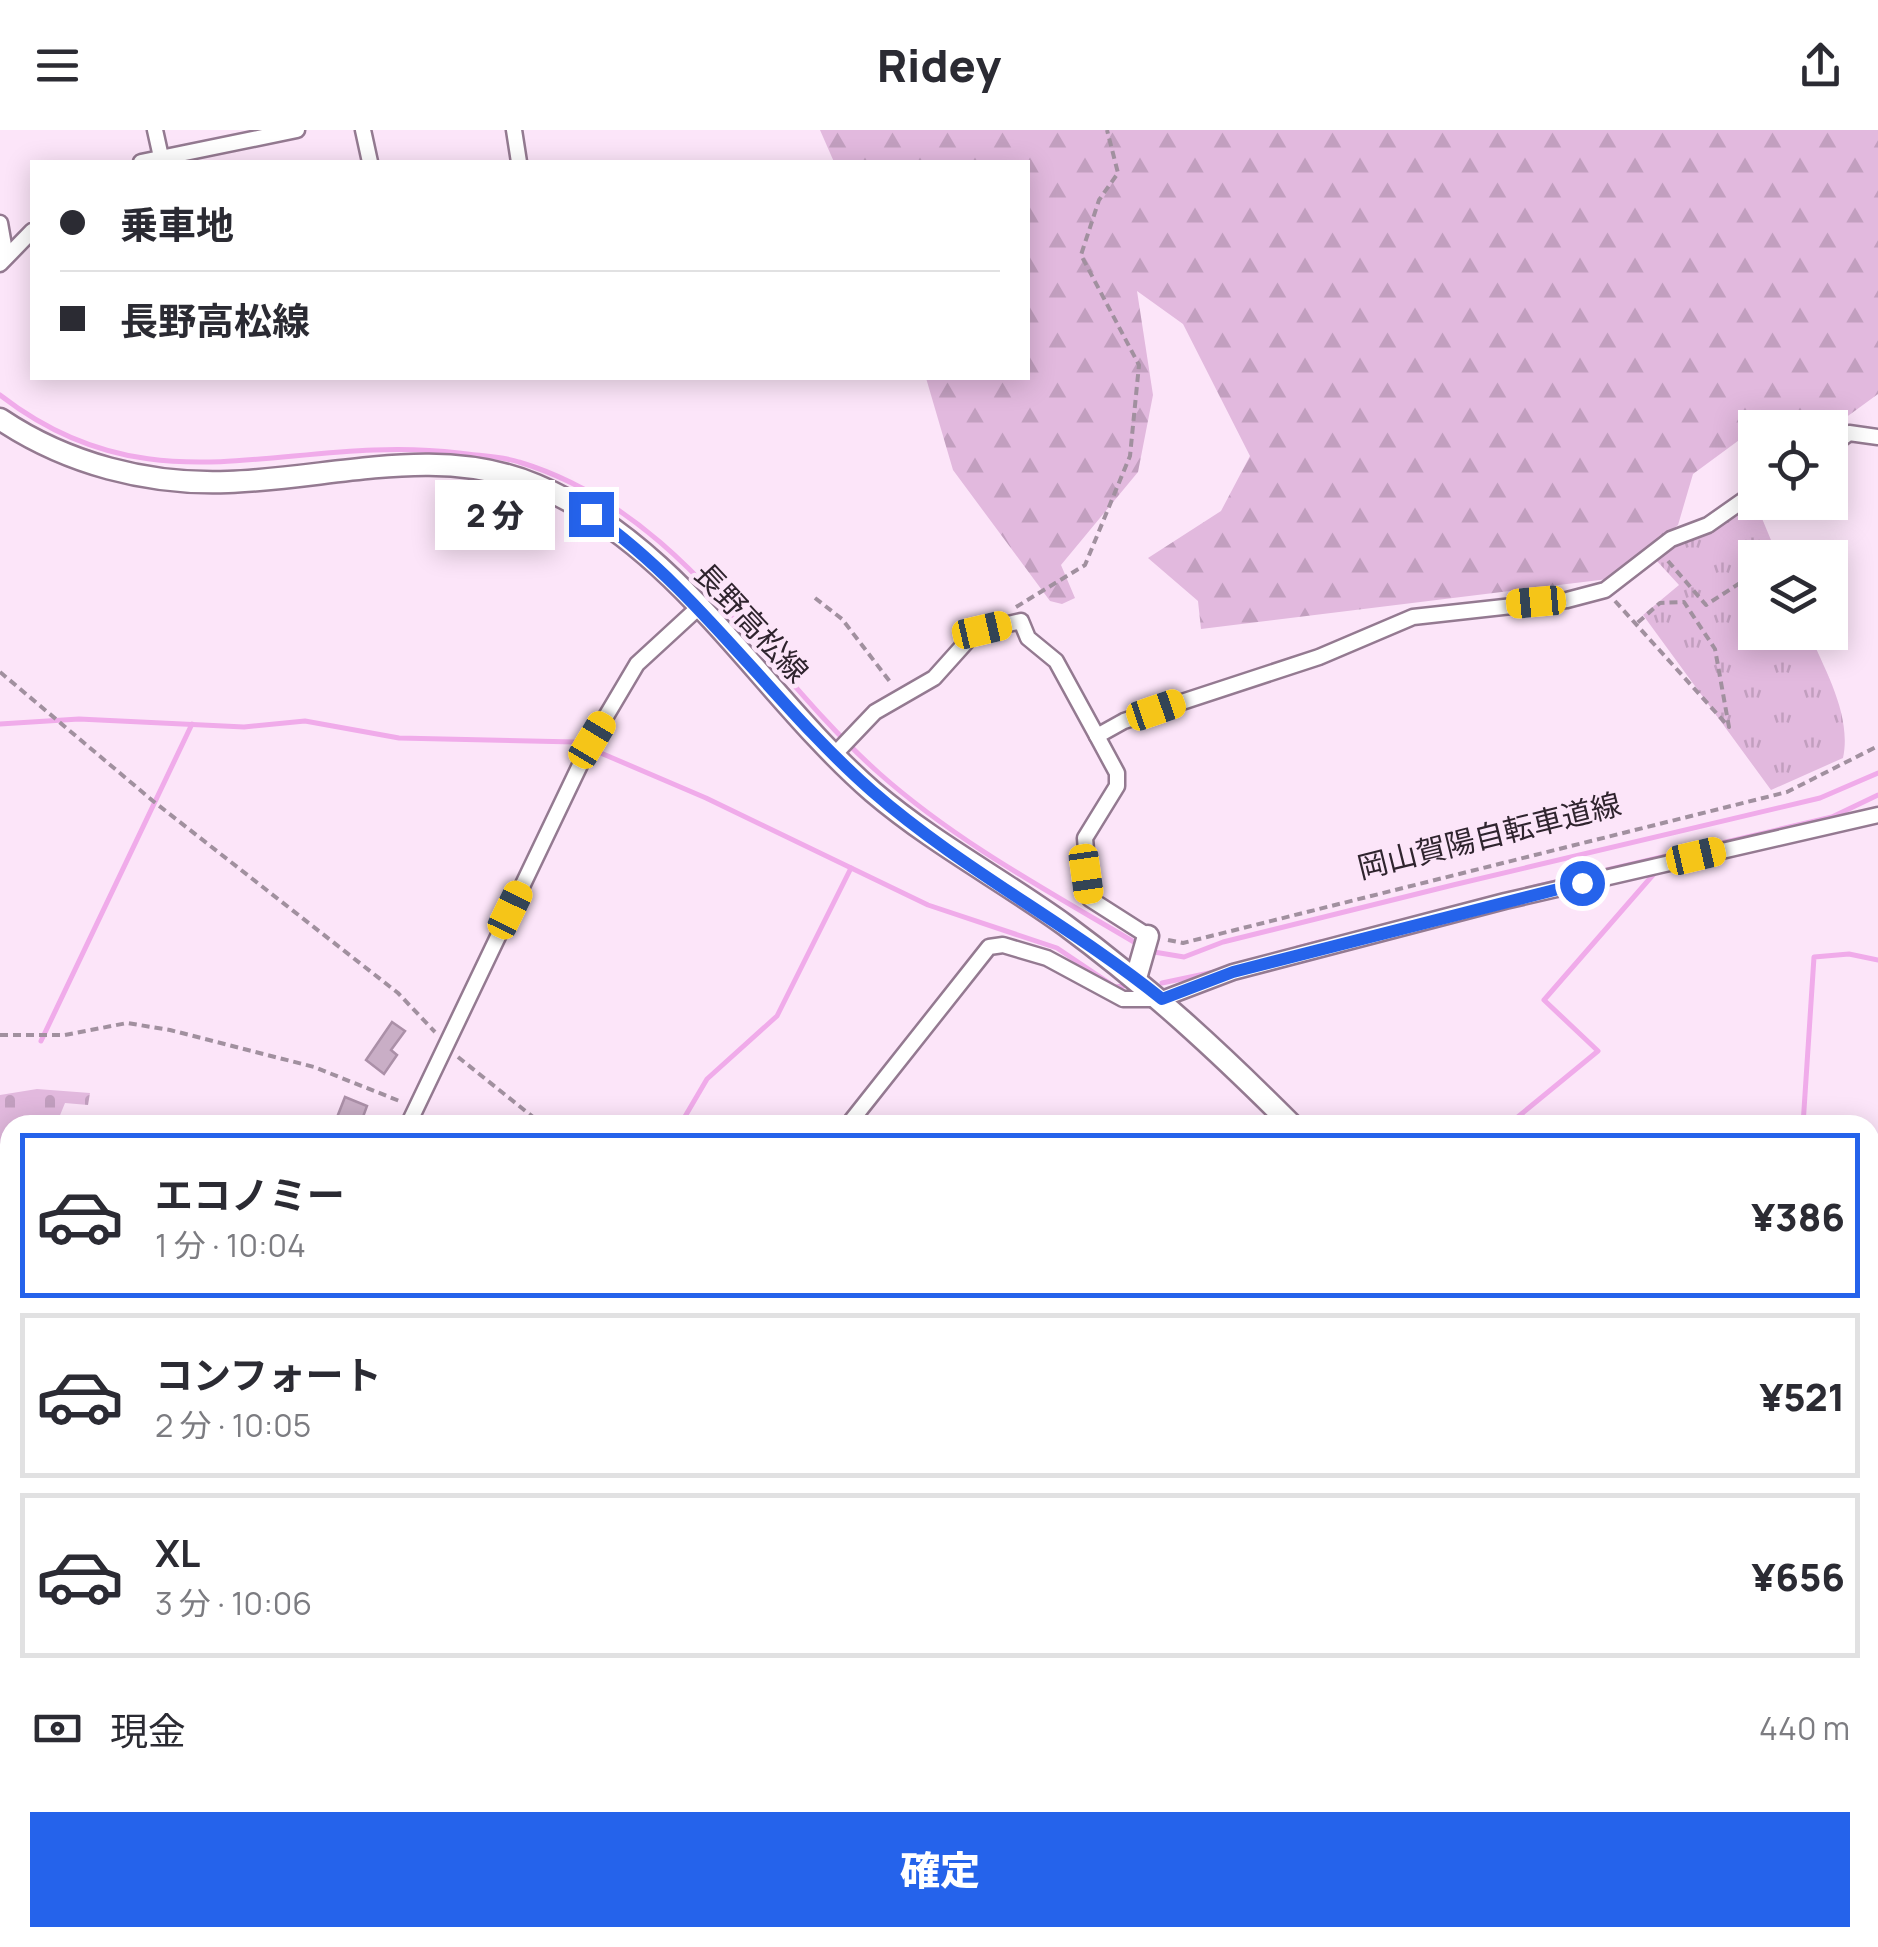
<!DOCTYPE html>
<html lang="ja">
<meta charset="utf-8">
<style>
:root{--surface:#fff;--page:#f2f2f3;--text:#2b2b33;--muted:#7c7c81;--line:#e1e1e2;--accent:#2563eb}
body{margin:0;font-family:Manrope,"Noto Sans JP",sans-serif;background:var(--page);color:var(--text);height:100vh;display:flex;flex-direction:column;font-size:38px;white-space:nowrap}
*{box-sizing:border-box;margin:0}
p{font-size:32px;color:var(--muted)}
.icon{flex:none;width:55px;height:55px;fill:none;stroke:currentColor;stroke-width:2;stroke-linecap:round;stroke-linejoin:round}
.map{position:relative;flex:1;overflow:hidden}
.panel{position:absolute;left:0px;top:985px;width:1880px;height:832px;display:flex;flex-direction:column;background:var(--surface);border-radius:30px 30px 0 0;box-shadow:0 5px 25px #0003}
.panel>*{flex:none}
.banner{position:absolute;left:30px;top:30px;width:1000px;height:220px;border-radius:0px;box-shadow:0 5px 25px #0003;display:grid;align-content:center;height:220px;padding:0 30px;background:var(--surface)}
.fabs{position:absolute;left:1738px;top:280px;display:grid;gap:20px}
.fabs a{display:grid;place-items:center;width:110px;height:110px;border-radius:0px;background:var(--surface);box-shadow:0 5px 25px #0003;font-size:50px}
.end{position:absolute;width:45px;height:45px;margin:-22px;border:12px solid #2563eb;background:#fff;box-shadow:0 0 0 5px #fff}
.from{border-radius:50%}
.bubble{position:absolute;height:70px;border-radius:0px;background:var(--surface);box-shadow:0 5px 25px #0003;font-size:32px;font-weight:800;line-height:70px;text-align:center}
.car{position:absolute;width:30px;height:60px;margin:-30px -15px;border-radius:12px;box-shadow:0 0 8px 2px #0007;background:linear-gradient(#f5c518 24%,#345 0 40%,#f5c518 0 76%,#345 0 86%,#f5c518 0)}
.banner b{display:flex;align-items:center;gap:35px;height:95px;font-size:38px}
.banner b+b{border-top:2px solid var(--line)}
.banner i{width:25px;height:25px;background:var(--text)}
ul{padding:18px 0 0;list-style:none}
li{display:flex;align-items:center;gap:30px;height:165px;margin:0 20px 15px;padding:0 10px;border:5px solid var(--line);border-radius:0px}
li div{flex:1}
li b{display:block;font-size:38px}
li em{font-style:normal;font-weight:800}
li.selected{border-color:var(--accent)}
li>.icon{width:90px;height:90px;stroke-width:1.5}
.pay{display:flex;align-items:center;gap:25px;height:110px;padding:0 30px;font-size:38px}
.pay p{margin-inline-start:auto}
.cta{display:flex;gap:20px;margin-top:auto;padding:20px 30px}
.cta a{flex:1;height:115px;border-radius:0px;background:var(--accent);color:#fff;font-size:40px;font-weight:800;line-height:115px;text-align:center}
header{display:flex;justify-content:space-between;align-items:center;height:130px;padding:0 30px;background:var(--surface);font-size:45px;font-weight:800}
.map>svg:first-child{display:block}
</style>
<header><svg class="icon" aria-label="menu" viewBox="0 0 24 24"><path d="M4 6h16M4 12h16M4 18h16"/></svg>Ridey<svg class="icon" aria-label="share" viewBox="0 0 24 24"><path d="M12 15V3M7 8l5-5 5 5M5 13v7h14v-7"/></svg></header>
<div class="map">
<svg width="1878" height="1817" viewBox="0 0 1878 1817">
<defs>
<pattern id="forest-firs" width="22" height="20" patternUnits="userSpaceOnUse" patternTransform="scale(2.5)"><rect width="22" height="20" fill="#e2b9de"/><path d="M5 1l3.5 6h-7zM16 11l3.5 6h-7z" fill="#c29fbf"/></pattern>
<pattern id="cemetery-stones" width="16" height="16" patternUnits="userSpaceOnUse" patternTransform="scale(2.5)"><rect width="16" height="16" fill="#e2b9de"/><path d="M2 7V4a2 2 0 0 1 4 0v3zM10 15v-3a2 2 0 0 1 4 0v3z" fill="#c29fbf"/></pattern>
<pattern id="park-tufts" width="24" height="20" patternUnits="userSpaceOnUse" patternTransform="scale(2.5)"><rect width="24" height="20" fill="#e2b9de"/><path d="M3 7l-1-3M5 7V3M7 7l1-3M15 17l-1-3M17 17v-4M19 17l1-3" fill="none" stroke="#c29fbf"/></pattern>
</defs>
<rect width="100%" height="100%" fill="#fce5f9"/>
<!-- forest -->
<polygon fill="url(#forest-firs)" points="820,0 1878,0 1878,264 1830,299 1755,298 1755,304 1746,305 1693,344 1678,395 1608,449 1201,499 1198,471 1148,428 1221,381 1250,326 1183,194 1137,161 1153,265 1138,342 1061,435 1075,468 1062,474 1050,471 953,340 926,248 1028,248 1028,32 834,32"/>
<!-- cemetery -->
<polygon fill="url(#cemetery-stones)" points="37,959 90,963 88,975 65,973 56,995 22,988 20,995 10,995 10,1171 2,1195 10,1198 10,1249 0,1245 0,965"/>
<!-- park -->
<g fill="url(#park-tufts)">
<path d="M1756 374 1778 427 1755 428V502L1809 503C1825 540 1852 586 1843 628L1771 660 1643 485 1679 455 1656 430 1669 415 1709 403Z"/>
<polygon points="0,1258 10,1263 10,1607 0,1616"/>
</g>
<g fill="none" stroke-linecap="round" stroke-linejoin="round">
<!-- stream -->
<g stroke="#f0abea" stroke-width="5">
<path d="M0 265C156 386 288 302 459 323 479 326 501 326 519 332 684 382 759 537 880 644 958 713 1050 762 1139 815"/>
<polyline points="0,594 79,589 244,597 305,591 399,608 575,612 706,668 928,775 1057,818 1115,857 1124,856"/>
<polyline points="1534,757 1832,687 1878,665"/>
<polyline points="1297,818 1320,812"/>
<polyline points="1148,821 1184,827 1223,812 1453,755 1820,668 1878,643"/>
<polyline points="1162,853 1214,842"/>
<polyline points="41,911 192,594"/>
<polyline points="680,995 707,949 777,886 851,738"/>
<polyline points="1508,995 1598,921 1544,870 1659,738"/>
<polyline points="1803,995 1814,827 1849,824 1878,830"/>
<polyline points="1870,1355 1878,1338"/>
<polyline points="0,1645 10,1629"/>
<polyline points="206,1817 211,1808"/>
<polyline points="1615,1817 1620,1808"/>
</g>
</g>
<!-- building -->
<g fill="#c9aec6" stroke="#ab90a8" stroke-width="2.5">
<polygon points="392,892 405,901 391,920 397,925 384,944 366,930"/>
<polygon points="345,967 367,976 360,995 334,995"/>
</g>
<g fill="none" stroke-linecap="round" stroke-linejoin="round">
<!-- service casing -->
<g stroke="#947a91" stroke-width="12">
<polyline id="service" points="1870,1802 1878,1806"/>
</g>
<!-- minor casing -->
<g stroke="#947a91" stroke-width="19">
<g id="minor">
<polyline points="155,0 161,27"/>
<polyline points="363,0 370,32"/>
<polyline points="514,0 519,32"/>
<polyline points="141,32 297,0"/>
<polyline points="0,93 6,127"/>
<polyline points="0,134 32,101"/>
<polyline points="1830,317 1849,303 1878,307"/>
<polyline points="834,625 875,582 934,548 969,509 982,500 1021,491 1028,508 1056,531 1097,606"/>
<polyline points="1148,806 1090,769 1085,708 1117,656 1117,643 1097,606 1124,591 1319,527 1413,487 1567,470 1605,460 1671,409 1708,395 1755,362"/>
<polyline points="408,995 592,610 637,534 699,477"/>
<polyline points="848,995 989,817 1003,815 1047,828 1123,869 1162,869 1233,842 1505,771 1878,685"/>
<polyline points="0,1254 10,1259"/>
<polyline points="1870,1309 1878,1312"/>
<polyline points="1870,1524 1878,1508"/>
<polyline points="1870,1590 1878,1595"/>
<polyline points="562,1817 566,1808"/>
<polyline points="896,1817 898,1808"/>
<polyline points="1606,1817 1611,1808"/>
<polyline points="1721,1817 1726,1808"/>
</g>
</g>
<!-- tertiary casing -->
<g stroke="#947a91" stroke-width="22">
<polyline id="tertiary" points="1213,1808 1235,1817"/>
</g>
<!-- secondary casing -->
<g stroke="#947a91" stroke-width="25">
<g id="secondary">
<path d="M0 289C67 334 148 355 228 352 330 349 437 313 536 355 680 415 760 564 873 662 933 713 1001 749 1065 795 1148 856 1220 923 1292 995"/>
<polyline points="1136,848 1148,806"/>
</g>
</g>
<!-- trunk casing -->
<g stroke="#a36f9e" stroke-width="28">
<g id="trunk">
<polyline points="1870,1181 1878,1169"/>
<polyline points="1379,1817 1388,1808"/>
</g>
</g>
<!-- path -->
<g stroke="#a1909f" stroke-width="4" stroke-dasharray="8 5" stroke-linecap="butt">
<polyline points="1668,431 1706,475 1740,453"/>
<polyline points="815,468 842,489 891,553"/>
<polyline points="1615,471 1729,597 1715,519 1684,472 1660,473 1636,494"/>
<polyline points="1016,477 1085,435 1130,326 1139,235 1081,125 1099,70 1118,43 1107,0"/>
<polyline points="0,542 153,671 398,863 435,902"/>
<polyline points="1168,810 1183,813 1787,662 1878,616"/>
<polyline points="0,905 65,905 127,893 170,900 314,937 402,972"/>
<polyline points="458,927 543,995"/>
<polyline points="0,1312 9,1294"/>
<polyline points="5,1367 10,1365"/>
<polyline points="0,1407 10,1395"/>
<polyline points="0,1426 10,1440"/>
<polyline points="0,1498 10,1485"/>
<polyline points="0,1586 10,1583"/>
</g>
<!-- service -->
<use href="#service" stroke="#fff" stroke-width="8"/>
<!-- minor -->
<use href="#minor" stroke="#fff" stroke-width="14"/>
<!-- tertiary -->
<use href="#tertiary" stroke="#fff" stroke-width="18"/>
<!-- secondary -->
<use href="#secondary" stroke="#fff" stroke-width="20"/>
<!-- trunk -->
<use href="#trunk" stroke="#e8ace2" stroke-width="22"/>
<!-- rail -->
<g stroke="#584b57" stroke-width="5">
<polyline points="1870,1068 1878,1060"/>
<polyline points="1049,1817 1063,1808"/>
</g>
</g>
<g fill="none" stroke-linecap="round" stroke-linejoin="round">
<!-- route -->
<path stroke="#2563eb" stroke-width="12" d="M591 384C700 461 772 573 872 661 961 739 1069 794 1162 869L1233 842 1582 753"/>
</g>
<g text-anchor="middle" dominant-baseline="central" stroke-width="9" stroke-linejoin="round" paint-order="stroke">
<!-- street labels -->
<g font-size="30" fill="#2f242e" stroke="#fce5f9">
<text transform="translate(752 492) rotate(47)">長野高松線</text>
<text transform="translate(1489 705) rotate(-14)">岡山賀陽自転車道線</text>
</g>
</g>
</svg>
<div class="fabs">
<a><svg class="icon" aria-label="locate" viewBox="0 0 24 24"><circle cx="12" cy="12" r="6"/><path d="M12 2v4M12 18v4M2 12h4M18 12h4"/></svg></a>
<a><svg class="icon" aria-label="layers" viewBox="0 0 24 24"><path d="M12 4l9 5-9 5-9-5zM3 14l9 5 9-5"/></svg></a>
</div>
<i class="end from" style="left:1582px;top:753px"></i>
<i class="end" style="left:591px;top:384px"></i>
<div class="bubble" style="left:435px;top:350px;width:120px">2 分</div>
<i class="car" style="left:1536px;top:472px;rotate:265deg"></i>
<i class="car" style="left:982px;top:500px;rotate:77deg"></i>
<i class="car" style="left:1156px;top:580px;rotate:71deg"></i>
<i class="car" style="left:592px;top:610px;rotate:31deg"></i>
<i class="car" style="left:1696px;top:726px;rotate:77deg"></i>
<i class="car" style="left:1086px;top:744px;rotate:172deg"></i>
<i class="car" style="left:510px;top:780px;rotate:26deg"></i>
<div class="banner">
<b><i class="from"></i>乗車地</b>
<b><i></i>長野高松線</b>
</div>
<section class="panel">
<ul>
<li class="selected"><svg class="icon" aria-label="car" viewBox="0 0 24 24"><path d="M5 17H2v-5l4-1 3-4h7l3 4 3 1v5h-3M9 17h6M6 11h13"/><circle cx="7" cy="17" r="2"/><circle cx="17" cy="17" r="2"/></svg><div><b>エコノミー</b><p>1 分 · 10:04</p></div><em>¥386</em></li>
<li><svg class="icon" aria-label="car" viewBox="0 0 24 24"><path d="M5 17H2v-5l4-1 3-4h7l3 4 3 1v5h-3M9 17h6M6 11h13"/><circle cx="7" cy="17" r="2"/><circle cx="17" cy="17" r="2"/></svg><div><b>コンフォート</b><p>2 分 · 10:05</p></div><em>¥521</em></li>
<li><svg class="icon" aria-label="car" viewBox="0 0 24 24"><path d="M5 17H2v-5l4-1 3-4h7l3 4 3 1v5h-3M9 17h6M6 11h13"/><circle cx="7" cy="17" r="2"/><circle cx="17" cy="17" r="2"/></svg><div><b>XL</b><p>3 分 · 10:06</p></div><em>¥656</em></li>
</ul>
<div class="pay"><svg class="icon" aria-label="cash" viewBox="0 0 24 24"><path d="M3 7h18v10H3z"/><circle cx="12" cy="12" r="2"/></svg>現金<p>440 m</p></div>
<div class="cta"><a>確定</a></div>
</section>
</div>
